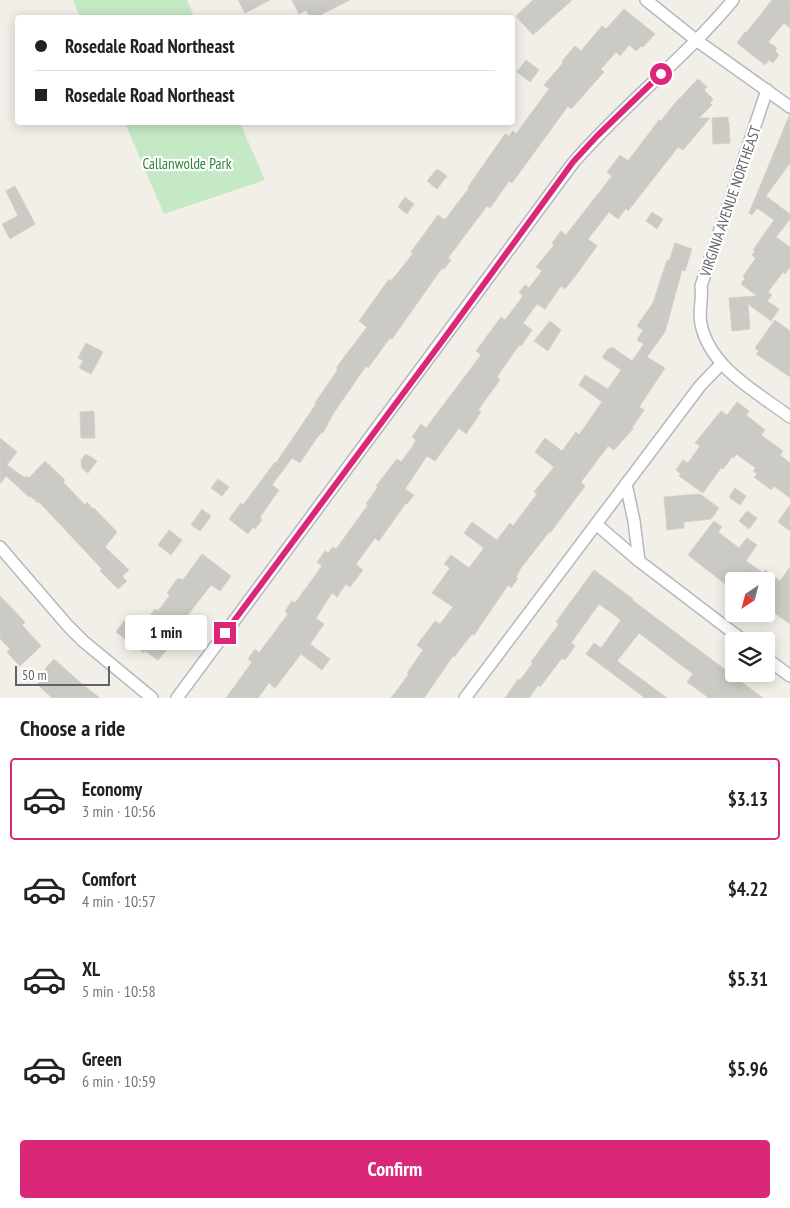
<!DOCTYPE html>
<meta charset="utf-8">
<style>
:root{--surface:#fff;--page:#f6f6f6;--text:#222;--muted:#767676;--line:#e0e0e0;--accent:#db2777}
body{margin:0;font-family:"PT Sans Narrow",sans-serif;background:var(--page);color:var(--text);height:100vh;display:flex;flex-direction:column;font-size:19px;white-space:nowrap}
*{box-sizing:border-box;margin:0}
p{font-size:16px;color:var(--muted)}
.icon{flex:none;width:28px;height:28px;fill:none;stroke:currentColor;stroke-width:2;stroke-linecap:round;stroke-linejoin:round}
.map{position:relative;height:698px;overflow:hidden}
.sheet{display:flex;flex-direction:column;background:var(--surface);flex:1}
.sheet>*{flex:none}
.banner{position:absolute;left:15px;top:15px;width:500px;height:110px;border-radius:5px;box-shadow:0 2px 12px #0003;display:grid;align-content:center;height:110px;padding:0 20px;background:var(--surface)}
.needle{width:32px;rotate:216deg}
.tools{position:absolute;left:725px;top:572px;display:grid;gap:10px}
.tools a{display:grid;place-items:center;width:50px;height:50px;border-radius:5px;background:var(--surface);box-shadow:0 2px 12px #0003;font-size:25px}
.scale{position:absolute;left:15px;bottom:12px;width:95px;box-sizing:border-box;padding-left:5px;border:2px solid #5f6368;border-top:0;font-size:14px;line-height:18px;white-space:nowrap;color:#5f6368;-webkit-text-stroke:4px #fff;paint-order:stroke}
.end{position:absolute;width:22px;height:22px;margin:-11px;border:6px solid #db2777;background:#fff;box-shadow:0 0 0 2px #fff}
.from{border-radius:50%}
.bubble{position:absolute;height:35px;border-radius:5px;background:var(--surface);box-shadow:0 2px 12px #0003;font-size:16px;font-weight:800;line-height:35px;text-align:center}
.banner b{display:flex;align-items:center;gap:18px;height:48px;font-size:19px}
.banner b+b{border-top:1px solid var(--line)}
.banner i{width:12px;height:12px;background:var(--text)}
ul{padding:0;list-style:none}
li{display:flex;align-items:center;gap:15px;height:82px;margin:0 10px 8px;padding:0 10px;border:2px solid transparent;border-radius:5px}
li div{flex:1}
li b{display:block;font-size:19px}
li em{font-style:normal;font-weight:800}
li.current{border-color:var(--accent)}
li>.icon{width:45px;height:45px;stroke-width:1.5}
h2{padding:0 20px;font-size:22px;line-height:60px}
.button{display:flex;gap:10px;margin-top:auto;padding:10px 20px}
.button a{flex:1;height:58px;border-radius:5px;background:var(--accent);color:#fff;font-size:20px;font-weight:800;line-height:58px;text-align:center}
.map>svg:first-child{display:block}
</style>
<div class="map">
<svg width="790" height="698" viewBox="0 0 790 698">
<rect width="100%" height="100%" fill="#f1efe8"/>
<!-- green -->
<g fill="#c5e8c5">
<polygon points="73,0 187,0 194,17 80,17"/>
<polygon points="125,123 240,123 265,180 164,214"/>
</g>
<!-- building -->
<g fill="#cccac5" stroke="#d6d1c6">
<polygon points="238,0 270,0 245,13"/>
<polygon points="292,0 350,0 322,14 323,18 310,18 306,10 299,14"/>
<polygon points="533,0 572,0 533,35 516,16"/>
<polygon points="772,0 790,0 790,28 784,23 768,42 777,48 775,51 779,55 773,63 769,60 765,65 737,43 745,32 746,33"/>
<polygon points="624,9 655,34 643,47 641,46 636,51 629,45 620,56 616,52 601,69 604,72 571,109 568,106 512,183 509,181 490,208 487,206 448,258 451,260 444,269 442,268 392,339 390,338 368,368 366,366 333,414 323,433 322,432 316,439 300,463 292,458 272,485 279,490 260,517 262,520 255,529 253,527 248,534 229,519 241,503 243,505 275,462 276,463 316,404 315,403 338,369 336,368 367,327 359,321 389,279 391,281 404,265 413,253 411,252 438,215 445,220 469,188 468,187 505,134 509,136 513,131 516,134 549,89 544,85 563,63 562,61 575,46 581,51 602,26 606,29"/>
<polygon points="526,60 539,70 530,82 517,72"/>
<polygon points="698,79 707,87 704,90 713,99 710,103 712,105 699,118 710,118 683,150 678,147 628,211 626,208 618,219 609,212 588,239 597,246 576,275 565,289 561,286 545,309 537,304 523,323 532,330 521,346 519,345 497,377 500,380 478,410 481,412 466,434 459,428 435,461 427,456 405,489 414,495 407,504 406,503 379,541 375,538 356,564 363,570 350,587 346,584 337,597 332,593 316,618 324,624 310,644 330,659 322,670 301,654 275,688 269,683 258,698 226,698 252,662 248,659 255,649 259,653 288,614 285,611 292,601 295,603 322,566 317,562 325,551 328,553 333,547 336,549 368,505 366,504 378,487 376,486 397,459 401,462 413,446 416,440 412,437 421,424 426,428 481,355 476,351 501,317 505,320 523,296 519,292 525,285 529,288 542,271 536,267 554,245 552,243 561,231 566,235 612,176 607,172 620,155 628,161 659,120 661,121 675,103"/>
<polygon points="790,114 790,163 766,196 790,214 790,219 776,237 790,247 790,267 785,274 783,272 768,292 772,295 767,301 779,309 771,321 748,304 750,329 732,331 729,298 757,296 741,284 745,278 743,276 756,258 752,255 755,251 753,250 774,220 757,208 752,215 749,213"/>
<polygon points="728,117 728,122 729,122 730,143 713,144 712,118"/>
<polygon points="437,169 447,176 437,189 427,181"/>
<polygon points="15,186 35,224 10,239 2,224 18,216 6,191"/>
<polygon points="405,197 414,204 407,214 398,207"/>
<polygon points="652,212 663,219 657,229 646,221"/>
<polygon points="675,243 692,249 685,271 682,270 665,332 647,357 665,368 639,407 644,410 632,428 633,429 614,450 608,446 581,482 585,486 550,533 549,532 521,568 516,577 518,578 511,588 508,585 474,635 472,634 454,657 453,656 424,698 391,698 409,674 407,673 423,650 417,645 435,621 440,624 453,607 432,593 450,568 444,564 451,555 469,568 484,548 464,533 472,522 497,540 510,523 513,526 537,494 534,492 554,467 535,452 545,438 562,451 576,432 579,435 602,402 579,385 585,375 608,389 621,370 602,357 609,348 610,349 612,347 632,361 644,344 637,340 643,330 637,326 653,303 667,260 669,261"/>
<polygon points="775,320 790,331 790,377 756,354 759,351 755,348"/>
<polygon points="550,321 561,330 548,351 534,341"/>
<polygon points="86,343 103,352 91,374 79,368 83,361 78,358"/>
<polygon points="737,402 749,411 746,415 765,430 761,435 783,451 780,455 790,463 790,498 774,486 772,489 770,489 754,477 757,474 753,471 756,468 736,454 734,458 732,457 723,469 721,468 703,493 679,476 681,474 676,470 683,460 688,463 700,446 695,443 721,411 727,415"/>
<polygon points="94,411 95,438 81,438 80,412"/>
<polygon points="0,438 17,452 7,465 25,478 26,476 29,478 45,461 65,480 63,482 85,505 87,502 93,509 94,508 117,532 105,547 129,570 122,576 127,581 118,589 100,571 102,569 39,502 38,503 30,496 29,497 6,476 0,484"/>
<polygon points="86,454 97,461 88,473 82,468 81,460"/>
<polygon points="218,479 229,487 222,496 211,488"/>
<polygon points="735,488 746,496 740,505 729,497"/>
<polygon points="700,494 719,508 711,519 684,522 684,528 667,530 664,497"/>
<polygon points="790,505 790,531 778,522"/>
<polygon points="202,509 211,516 200,531 191,525"/>
<polygon points="747,511 757,518 749,529 739,521"/>
<polygon points="714,521 722,527 718,532 739,548 747,538 757,545 746,561 763,573 765,570 780,581 790,567 790,624 766,607 766,581 734,581 734,591 688,555"/>
<polygon points="169,530 182,540 171,555 158,545"/>
<polygon points="202,554 231,576 220,591 211,585 183,621 182,624 186,627 158,660 145,651 144,653 116,632 125,620 139,630 155,609 158,611 170,595 167,593 178,578 183,580"/>
<polygon points="594,570 633,599 632,600 763,698 709,698 687,682 693,674 639,633 617,661 667,698 645,698 586,654 594,643 601,648 621,620 599,604 571,643 575,646 565,660 562,658 540,687 538,685 529,698 505,698 518,679 520,680 533,663 531,662 559,624 556,622"/>
<polygon points="0,596 25,622 22,625 41,646 20,666 7,652 10,649 0,639"/>
<polygon points="54,659 82,684 100,698 52,698 37,684 48,672 45,669"/>
</g>
<g fill="none" stroke-linecap="round" stroke-linejoin="round">
<!-- street casing -->
<g stroke="#b5b8bc" stroke-width="14">
<g id="street">
<polyline points="646,0 696,40 790,107"/>
<path d="M767 90 701 286C703 299 698 312 701 324 710 368 757 392 790 417"/>
<polyline points="626,484 634,521 639,561 744,641"/>
<polyline points="596,524 639,561"/>
<polyline points="0,547 68,626 83,641 152,698"/>
<polyline points="766,658 790,676"/>
<path d="M177 698C309 520 441 341 573 163 623 105 684 59 733 0"/>
<polyline points="465,698 700,386 721,364"/>
</g>
</g>
<!-- street -->
<use href="#street" stroke="#fff" stroke-width="11"/>
</g>
<g fill="none" stroke-linecap="round" stroke-linejoin="round">
<!-- route -->
<polyline stroke="#db2777" stroke-width="6" points="225,633 443,340 573,162 597,136 661,74"/>
</g>
<g text-anchor="middle" dominant-baseline="central" stroke-width="4.5" stroke-linejoin="round" paint-order="stroke">
<!-- park labels -->
<g font-size="15" fill="#348238" stroke="#fff">
<text x="187" y="163">Callanwolde Park</text>
</g>
<!-- street labels -->
<g font-size="15" fill="#5f6368" stroke="#fff">
<text transform="translate(730 201) rotate(-71)">VIRGINIA AVENUE NORTHEAST</text>
</g>
</g>
</svg>
<div class="tools">
<a><svg class="needle" viewBox="-14 -14 28 28"><path d="M0-13l5 13h-10z" fill="#e53935"/><path d="M0 13l5-13h-10z" fill="#767676"/></svg></a>
<a><svg class="icon" aria-label="layers" viewBox="0 0 24 24"><path d="M12 4l9 5-9 5-9-5zM3 14l9 5 9-5"/></svg></a>
</div>
<div class="scale">50 m</div>
<i class="end from" style="left:661px;top:74px"></i>
<i class="end" style="left:225px;top:633px"></i>
<div class="bubble" style="left:125px;top:615px;width:82px">1 min</div>
<div class="banner">
<b><i class="from"></i>Rosedale Road Northeast</b>
<b><i></i>Rosedale Road Northeast</b>
</div>
</div>
<section class="sheet">
<h2>Choose a ride</h2>
<ul>
<li class="current"><svg class="icon" aria-label="car" viewBox="0 0 24 24"><path d="M5 17H2v-5l4-1 3-4h7l3 4 3 1v5h-3M9 17h6M6 11h13"/><circle cx="7" cy="17" r="2"/><circle cx="17" cy="17" r="2"/></svg><div><b>Economy</b><p>3 min · 10:56</p></div><em>$3.13</em></li>
<li><svg class="icon" aria-label="car" viewBox="0 0 24 24"><path d="M5 17H2v-5l4-1 3-4h7l3 4 3 1v5h-3M9 17h6M6 11h13"/><circle cx="7" cy="17" r="2"/><circle cx="17" cy="17" r="2"/></svg><div><b>Comfort</b><p>4 min · 10:57</p></div><em>$4.22</em></li>
<li><svg class="icon" aria-label="car" viewBox="0 0 24 24"><path d="M5 17H2v-5l4-1 3-4h7l3 4 3 1v5h-3M9 17h6M6 11h13"/><circle cx="7" cy="17" r="2"/><circle cx="17" cy="17" r="2"/></svg><div><b>XL</b><p>5 min · 10:58</p></div><em>$5.31</em></li>
<li><svg class="icon" aria-label="car" viewBox="0 0 24 24"><path d="M5 17H2v-5l4-1 3-4h7l3 4 3 1v5h-3M9 17h6M6 11h13"/><circle cx="7" cy="17" r="2"/><circle cx="17" cy="17" r="2"/></svg><div><b>Green</b><p>6 min · 10:59</p></div><em>$5.96</em></li>
</ul>
<div class="button"><a>Confirm</a></div>
</section>
